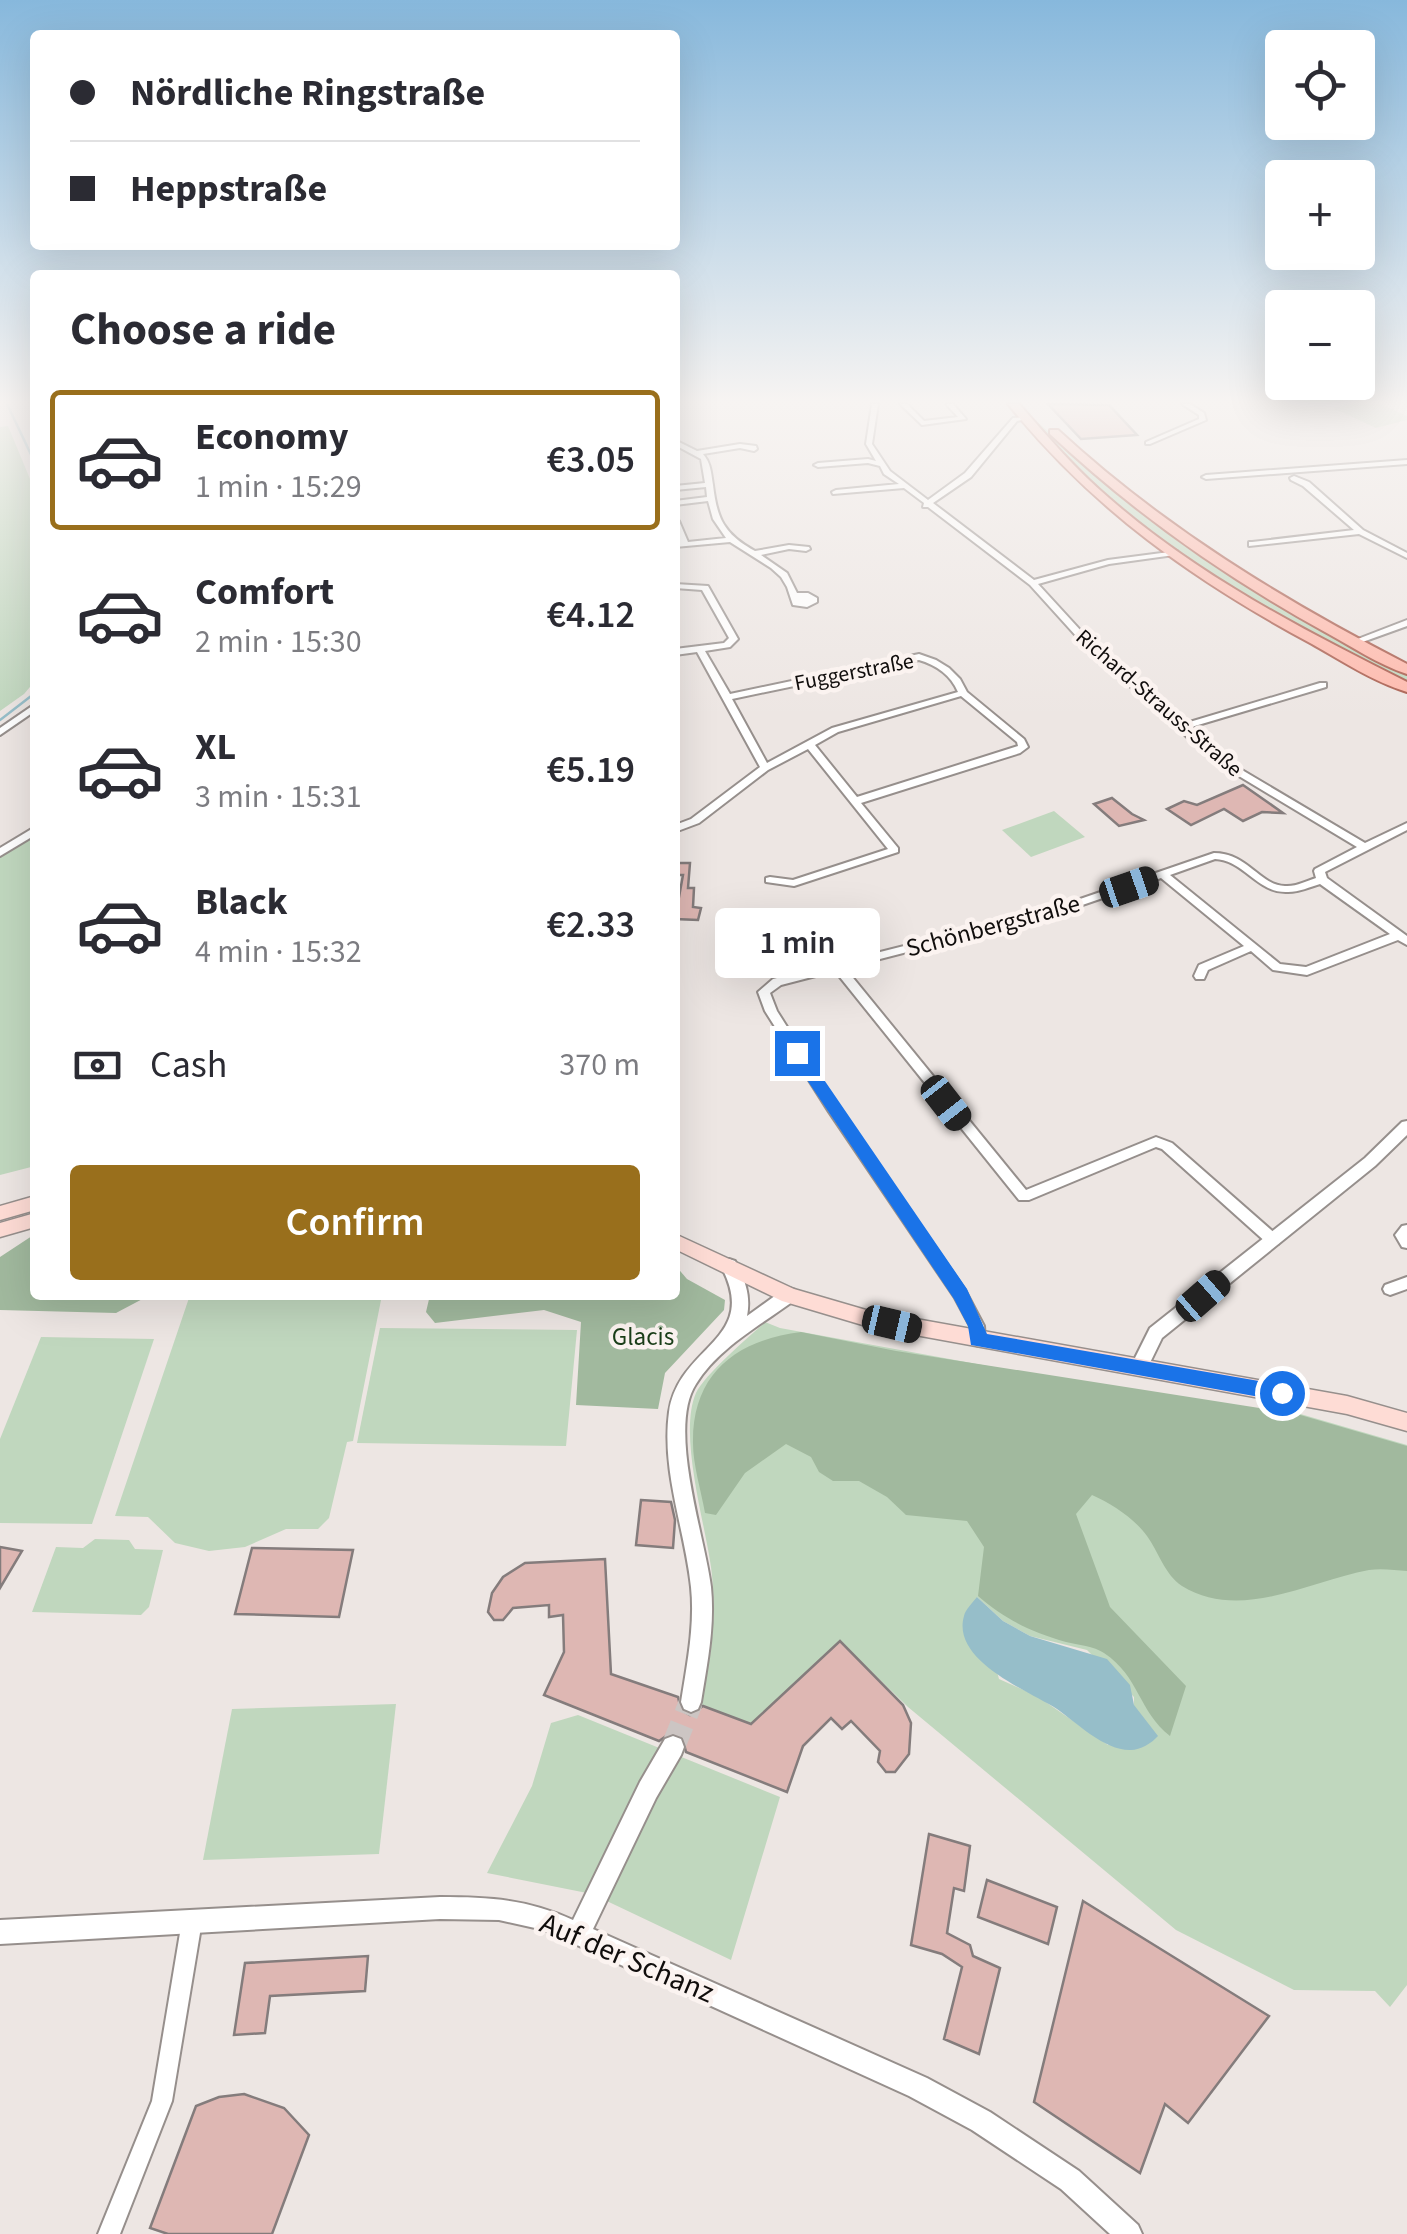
<!DOCTYPE html>
<meta charset="utf-8">
<style>
:root{--surface:#fff;--page:#f7f7f7;--text:#2b2b33;--muted:#7c7c81;--line:#e1e1e2;--accent:#996f1c}
body{margin:0;font-family:"Source Sans 3",sans-serif;background:var(--page);color:var(--text);height:100vh;display:flex;flex-direction:column;font-size:38px;white-space:nowrap}
*{box-sizing:border-box;margin:0}
p{font-size:32px;color:var(--muted)}
.icon{flex:none;width:55px;height:55px;fill:none;stroke:currentColor;stroke-width:2;stroke-linecap:round;stroke-linejoin:round}
.map{position:relative;flex:1;overflow:hidden}
.sheet{position:absolute;left:30px;top:270px;width:650px;height:1030px;display:flex;flex-direction:column;background:var(--surface);border-radius:10px;box-shadow:0 10px 40px #0002}
.sheet>*{flex:none}
.top-card{position:absolute;left:30px;top:30px;width:650px;height:220px;border-radius:10px;box-shadow:0 10px 40px #0002;display:grid;align-content:center;height:220px;padding:0 40px;background:var(--surface)}
.tools{position:absolute;left:1265px;top:30px;display:grid;gap:20px}
.tools a{display:grid;place-items:center;width:110px;height:110px;border-radius:10px;background:var(--surface);box-shadow:0 10px 40px #0002;font-size:50px}
.end{position:absolute;width:45px;height:45px;margin:-22px;border:12px solid #1a73e8;background:#fff;box-shadow:0 0 0 5px #fff}
.from{border-radius:50%}
.bubble{position:absolute;height:70px;border-radius:10px;background:var(--surface);box-shadow:0 10px 40px #0002;font-size:32px;font-weight:600;line-height:70px;text-align:center}
.car{position:absolute;width:30px;height:60px;margin:-30px -15px;border-radius:12px;box-shadow:0 0 8px 2px #0007;background:linear-gradient(#222 24%,#8ab4d8 0 40%,#222 0 76%,#8ab4d8 0 86%,#222 0)}
.top-card b{display:flex;align-items:center;gap:35px;height:95px;font-size:38px}
.top-card b+b{border-top:2px solid var(--line)}
.top-card i{width:25px;height:25px;background:var(--text)}
ul{padding:0;list-style:none}
li{display:flex;align-items:center;gap:30px;height:140px;margin:0 20px 15px;padding:0 20px;border:5px solid transparent;border-radius:10px}
li div{flex:1}
li b{display:block;font-size:38px}
li em{font-style:normal;font-weight:600}
li.active{border-color:var(--accent)}
li>.icon{width:90px;height:90px;stroke-width:1.5}
h2{padding:0 40px;font-size:45px;line-height:120px}
.pay{display:flex;align-items:center;gap:25px;height:110px;padding:0 40px;font-size:38px}
.pay p{margin-inline-start:auto}
.cta{display:flex;gap:20px;margin-top:auto;padding:20px 40px}
.cta a{flex:1;height:115px;border-radius:10px;background:var(--accent);color:#fff;font-size:40px;font-weight:600;line-height:115px;text-align:center}
.map>svg:first-child{display:block}
</style>
<div class="map">
<svg width="1407" height="2234" viewBox="0 0 1407 2234">
<rect width="100%" height="100%" fill="#ede6e3"/>
<!-- green -->
<g fill="#c0d7be" fill-rule="evenodd">
<path d="M1017 404 1137 509 1184 544 1407 673V686C1314 638 1220 588 1137 523 1093 488 1055 446 1017 404Z"/>
<polygon points="1347,404 1381,404 1407,416 1407,420 1376,428 1333,408"/>
<polygon points="8,426 35,491 35,681 24,694 0,711 0,427"/>
<polygon points="1054,811 1085,837 1031,857 1002,830"/>
<polygon points="35,835 35,1166 0,1175 0,857"/>
<polygon points="190,1295 382,1295 353,1441 347,1442 329,1518 318,1529 286,1529 245,1547 209,1551 175,1543 148,1517 115,1516"/>
<path d="M765 1322 780 1328 1153 1396 1297 1413 1407 1445V1985L1390 2007 1375 1991 1294 1990 1176 1930 908 1707 840 1641 751 1724 700 1704C712 1658 717 1614 711 1567 705 1523 678 1434 696 1393 704 1375 749 1337 765 1322ZM977 1597 1003 1621 1030 1636 1087 1650 1134 1697V1705L1108 1745 1037 1696 999 1679Z"/>
<polygon points="380,1328 577,1330 566,1446 357,1443"/>
<polygon points="41,1337 154,1339 92,1524 0,1523 0,1439"/>
<polygon points="95,1539 129,1540 135,1549 163,1550 149,1607 141,1615 32,1612 56,1547 83,1548"/>
<polygon points="396,1704 379,1854 203,1860 232,1709"/>
<polygon points="578,1715 780,1797 731,1960 592,1894 487,1873 532,1786 551,1723"/>
</g>
<!-- forest -->
<g fill="#a1b99e">
<polygon points="35,1234 35,1295 150,1295 116,1313 0,1310 0,1257"/>
<polygon points="675,1265 687,1279 725,1300 724,1310 665,1373 658,1409 576,1405 581,1322 544,1310 435,1323 426,1312 430,1295 675,1295"/>
<path d="M801 1332 896 1351 1297 1414 1407 1446V1571C1395 1570 1381 1568 1369 1570 1309 1581 1241 1622 1182 1586 1165 1575 1158 1551 1147 1536 1135 1519 1111 1503 1092 1495L1076 1514 1110 1607 1186 1686 1170 1736C1138 1711 1140 1677 1104 1653 1094 1646 1078 1645 1066 1642 1031 1632 1006 1620 978 1596L984 1547 967 1521 906 1515 887 1497 859 1481H833L819 1472 811 1457 786 1444 745 1473 716 1515 705 1513C701 1490 693 1465 693 1443 692 1373 737 1340 801 1332Z"/>
</g>
<!-- water -->
<path fill="#96bec9" d="M977 1597 1003 1621 1030 1636 1107 1659 1130 1685 1134 1705 1158 1736C1152 1743 1140 1750 1131 1750 1105 1751 1077 1723 1057 1709 1029 1691 951 1661 964 1616 965 1610 973 1602 977 1597Z"/>
<g fill="none" stroke-linecap="round" stroke-linejoin="round">
<!-- stream -->
<g stroke="#96bec9" stroke-width="2.5">
<polyline points="7,404 35,463"/>
<polyline points="0,720 35,693"/>
</g>
</g>
<!-- building -->
<g fill="#deb7b3" stroke="#847c7c" stroke-width="2.5">
<polygon points="1048,404 1109,405 1137,435 1081,439"/>
<polygon points="1243,785 1283,813 1262,812 1243,821 1224,809 1191,825 1167,809 1184,801 1197,805"/>
<polygon points="1112,798 1132,814 1144,820 1119,826 1094,804"/>
<polygon points="675,863 690,863 688,888 694,888 693,907 701,908 698,920 675,919 683,875 675,875"/>
<polygon points="641,1500 671,1502 675,1520 673,1548 636,1545"/>
<polygon points="0,1547 22,1551 0,1588"/>
<polygon points="252,1548 353,1550 339,1617 235,1614"/>
<polygon points="605,1559 611,1674 678,1697 681,1710 690,1715 703,1706 751,1724 840,1641 903,1705 911,1723 909,1754 895,1772 886,1772 878,1762 880,1751 851,1721 842,1729 831,1718 803,1746 787,1792 686,1752 682,1736 672,1732 659,1741 544,1695 564,1652 563,1615 549,1617 549,1605 513,1608 503,1620 494,1620 488,1612 492,1593 503,1577 525,1563"/>
<polygon points="929,1834 970,1846 964,1891 954,1888 947,1933 970,1945 973,1956 1000,1968 979,2054 944,2039 962,1967 942,1954 911,1945"/>
<polygon points="987,1880 1057,1907 1048,1944 978,1917"/>
<polygon points="1083,1901 1269,2016 1188,2123 1165,2104 1140,2173 1034,2102"/>
<polygon points="368,1956 365,1991 270,1996 265,2033 234,2035 245,1963"/>
<polygon points="244,2094 284,2108 309,2135 272,2234 168,2234 150,2228 196,2106 219,2097"/>
</g>
<g fill="none" stroke-linecap="round" stroke-linejoin="round">
<!-- tertiary-tunnel -->
<polyline stroke="#ccc5c3" stroke-width="24" stroke-dasharray="24 11" stroke-linecap="butt" points="673,1747 691,1702"/>
<!-- minor casing -->
<g stroke="#968f8c" stroke-width="4">
<g id="minor">
<path d="M872 404H878L872 444 890 471 928 500 965 473 1013 418 1027 417V419L1017 421 971 477 933 503 1034 580 1108 560 1177 551V555H1174L1109 564 1038 584 1093 644 1183 724 1320 683H1326V687L1188 728 1220 757 1365 843 1407 823V830L1325 872 1327 878 1407 936V945L1398 940 1307 975 1273 970 1251 951 1208 970 1204 979H1196L1194 976 1199 965 1244 946 1161 878 1059 913 845 968 1026 1190 1156 1137 1172 1143 1278 1236 1280 1240 1278 1244H1268L1162 1149 1156 1147 1029 1200H1019L835 971 781 985 770 993 777 1011 837 1106 965 1290 984 1326 985 1340 983 1344 978 1346 973 1344 970 1326 955 1298 829 1112 765 1011 758 992 773 979 1051 909 1214 853C1248 853 1259 885 1285 886 1296 887 1306 881 1316 878L1314 871 1315 869 1357 847 1214 761 1087 648 1030 585 928 507H923L924 503 904 488 833 494 832 492 836 490 899 484 884 474 880 466 868 463 818 467 814 465 818 463 868 459 876 461 866 444ZM1215 859C1244 860 1258 894 1288 892 1299 892 1310 887 1320 884L1390 934 1306 967 1280 964 1170 875Z"/>
<polygon points="900,404 907,404 924,421 958,417 946,404 953,404 966,419 922,425"/>
<polygon points="1182,404 1190,404 1204,413 1206,420 1150,444 1146,444 1146,442 1199,419 1199,415"/>
<path d="M675 440 697 451 740 444 756 446 757 449 754 451 740 448 703 454C711 463 711 473 713 485 717 519 724 534 755 551L789 545 809 547 810 549 806 551 789 549 761 555 787 573 797 593H808L817 598V602L807 607 793 605 787 587 781 577 771 568 730 542 675 547V543L680 542 675 530V519L679 521 688 542 726 538 713 519 708 501 675 505V501L707 497 706 487 675 490V486L705 483 701 459 675 445Z"/>
<polygon points="1407,460 1407,464 1206,479 1202,477 1206,475"/>
<polygon points="1294,476 1309,482 1363,530 1407,553 1407,558 1359,534 1249,546 1249,542 1252,542 1354,530 1303,486 1291,480 1290,478"/>
<path d="M675 584 708 586 738 639 730 647 705 651 730 694 919 654 936 660 949 668 960 679 967 692 1024 739 1028 747 1020 753 861 803 898 848V852L794 886 766 882V878L770 877 793 880 888 849 808 749 768 770 699 823 675 832V825L691 819 760 767 697 652 675 655V649L724 643 729 638 702 590 675 588ZM919 660C936 665 951 675 958 692L832 728 767 763 732 699ZM961 696 1017 742 1018 746 857 797 815 745 838 732Z"/>
<polygon points="1407,620 1407,626 1357,644 1350,642"/>
<polygon points="35,704 35,711 0,735 0,728"/>
<polygon points="35,827 35,835 0,856 0,848"/>
<polygon points="1407,1225 1407,1248 1402,1247 1395,1235 1402,1226"/>
<polygon points="1407,1277 1407,1289 1390,1295 1385,1293 1383,1289 1385,1285"/>
<polygon points="192,1911 199,1914 202,1921 172,2101 120,2234 98,2234 152,2101 182,1921 185,1914"/>
</g>
</g>
<!-- tertiary casing -->
<g stroke="#968f8c" stroke-width="4">
<g id="tertiary">
<polygon points="1407,1121 1407,1135 1375,1166 1162,1338 1145,1373 1139,1375 1133,1373 1130,1368 1150,1328 1365,1158 1402,1122"/>
<path d="M729 1259 735 1261C745 1280 751 1295 747 1316L783 1290 789 1288 795 1290 797 1295 795 1300C762 1324 718 1348 696 1384 667 1428 705 1537 711 1587 715 1626 707 1665 701 1702L698 1709 691 1712 684 1709 681 1702C687 1664 695 1625 691 1587 685 1530 661 1471 669 1412 679 1344 761 1341 721 1266L723 1261Z"/>
<path d="M673 1736 681 1739 684 1747 681 1755 656 1798 593 1929 927 2078 990 2112 1079 2171 1138 2225 1142 2234H1110L1061 2189 972 2130 909 2096 544 1930 499 1920 440 1919 0 1944V1920L440 1897C489 1897 527 1899 573 1920L640 1782 665 1739Z"/>
</g>
</g>
<!-- secondary casing -->
<g stroke="#968f8c" stroke-width="3">
<g id="secondary">
<polygon points="35,1196 35,1210 0,1220 0,1206"/>
<polygon points="35,1213 35,1227 0,1237 0,1223"/>
<polygon points="675,1234 794,1289 866,1310 1347,1396 1407,1413 1407,1431 1347,1414 866,1326 782,1301 675,1249"/>
</g>
</g>
<!-- primary casing -->
<g stroke="#aa5f50" stroke-width="4">
<g id="primary">
<path d="M1008 404H1019C1048 437 1076 470 1109 498 1197 575 1303 630 1407 682V692C1374 682 1342 661 1312 644 1193 580 1094 510 1008 404Z"/>
<path d="M1050 430H1058C1163 527 1281 599 1407 664V674C1379 665 1351 646 1325 632 1225 577 1133 512 1050 434Z"/>
</g>
</g>
<!-- minor -->
<use href="#minor" fill="#fff" fill-rule="evenodd"/>
<!-- tertiary -->
<use href="#tertiary" fill="#fff" fill-rule="evenodd"/>
<!-- secondary -->
<use href="#secondary" fill="#fedcd5" fill-rule="evenodd"/>
<!-- primary -->
<use href="#primary" fill="#feb9ac" fill-rule="evenodd"/>
</g>
<!-- sky -->
<linearGradient id="sky" x2="0" y2="1"><stop stop-color="#87b8dc"/><stop offset="0.56" stop-color="#f7f4f2"/><stop offset="1" stop-color="#f7f4f2" stop-opacity="0"/></linearGradient>
<rect width="1407" height="717" fill="url(#sky)"/>
<!-- route -->
<polygon fill="#1a73e8" points="797,1048 803,1049 967,1289 987,1334 1282,1385 1289,1387 1289,1399 1282,1401 971,1345 968,1326 954,1299 789,1053"/>
<g text-anchor="middle" dominant-baseline="central" stroke-width="9" stroke-linejoin="round" paint-order="stroke">
<!-- far-street labels -->
<g font-size="22" fill="#100d0c" stroke="#fbf3f0">
<text transform="translate(854 672) rotate(-11)">Fuggerstraße</text>
<text transform="translate(1159 703) rotate(41)">Richard-Strauss-Straße</text>
</g>
<!-- street labels -->
<g font-size="25" fill="#100d0c" stroke="#fbf3f0">
<text transform="translate(993 926) rotate(-15)">Schönbergstraße</text>
</g>
<!-- park labels -->
<g font-size="25" fill="#1a3e18" stroke="#fbf3f0">
<text x="643" y="1337">Glacis</text>
</g>
<!-- near-street labels -->
<g font-size="30" fill="#100d0c" stroke="#fbf3f0">
<text transform="translate(627 1958) rotate(23)">Auf der Schanz</text>
</g>
</g>
</svg>
<div class="tools">
<a><svg class="icon" aria-label="locate" viewBox="0 0 24 24"><circle cx="12" cy="12" r="6"/><path d="M12 2v4M12 18v4M2 12h4M18 12h4"/></svg></a>
<a>+</a>
<a>−</a>
</div>
<i class="end from" style="left:1282px;top:1393px"></i>
<i class="end" style="left:797px;top:1053px"></i>
<div class="bubble" style="left:715px;top:908px;width:165px">1 min</div>
<i class="car" style="left:1129px;top:887px;rotate:71deg"></i>
<i class="car" style="left:946px;top:1103px;rotate:142deg"></i>
<i class="car" style="left:1203px;top:1296px;rotate:49deg"></i>
<i class="car" style="left:892px;top:1324px;rotate:103deg"></i>
<div class="top-card">
<b><i class="from"></i>Nördliche Ringstraße</b>
<b><i></i>Heppstraße</b>
</div>
<section class="sheet">
<h2>Choose a ride</h2>
<ul>
<li class="active"><svg class="icon" aria-label="car" viewBox="0 0 24 24"><path d="M5 17H2v-5l4-1 3-4h7l3 4 3 1v5h-3M9 17h6M6 11h13"/><circle cx="7" cy="17" r="2"/><circle cx="17" cy="17" r="2"/></svg><div><b>Economy</b><p>1 min · 15:29</p></div><em>€3.05</em></li>
<li><svg class="icon" aria-label="car" viewBox="0 0 24 24"><path d="M5 17H2v-5l4-1 3-4h7l3 4 3 1v5h-3M9 17h6M6 11h13"/><circle cx="7" cy="17" r="2"/><circle cx="17" cy="17" r="2"/></svg><div><b>Comfort</b><p>2 min · 15:30</p></div><em>€4.12</em></li>
<li><svg class="icon" aria-label="car" viewBox="0 0 24 24"><path d="M5 17H2v-5l4-1 3-4h7l3 4 3 1v5h-3M9 17h6M6 11h13"/><circle cx="7" cy="17" r="2"/><circle cx="17" cy="17" r="2"/></svg><div><b>XL</b><p>3 min · 15:31</p></div><em>€5.19</em></li>
<li><svg class="icon" aria-label="car" viewBox="0 0 24 24"><path d="M5 17H2v-5l4-1 3-4h7l3 4 3 1v5h-3M9 17h6M6 11h13"/><circle cx="7" cy="17" r="2"/><circle cx="17" cy="17" r="2"/></svg><div><b>Black</b><p>4 min · 15:32</p></div><em>€2.33</em></li>
</ul>
<div class="pay"><svg class="icon" aria-label="cash" viewBox="0 0 24 24"><path d="M3 7h18v10H3z"/><circle cx="12" cy="12" r="2"/></svg>Cash<p>370 m</p></div>
<div class="cta"><a>Confirm</a></div>
</section>
</div>
